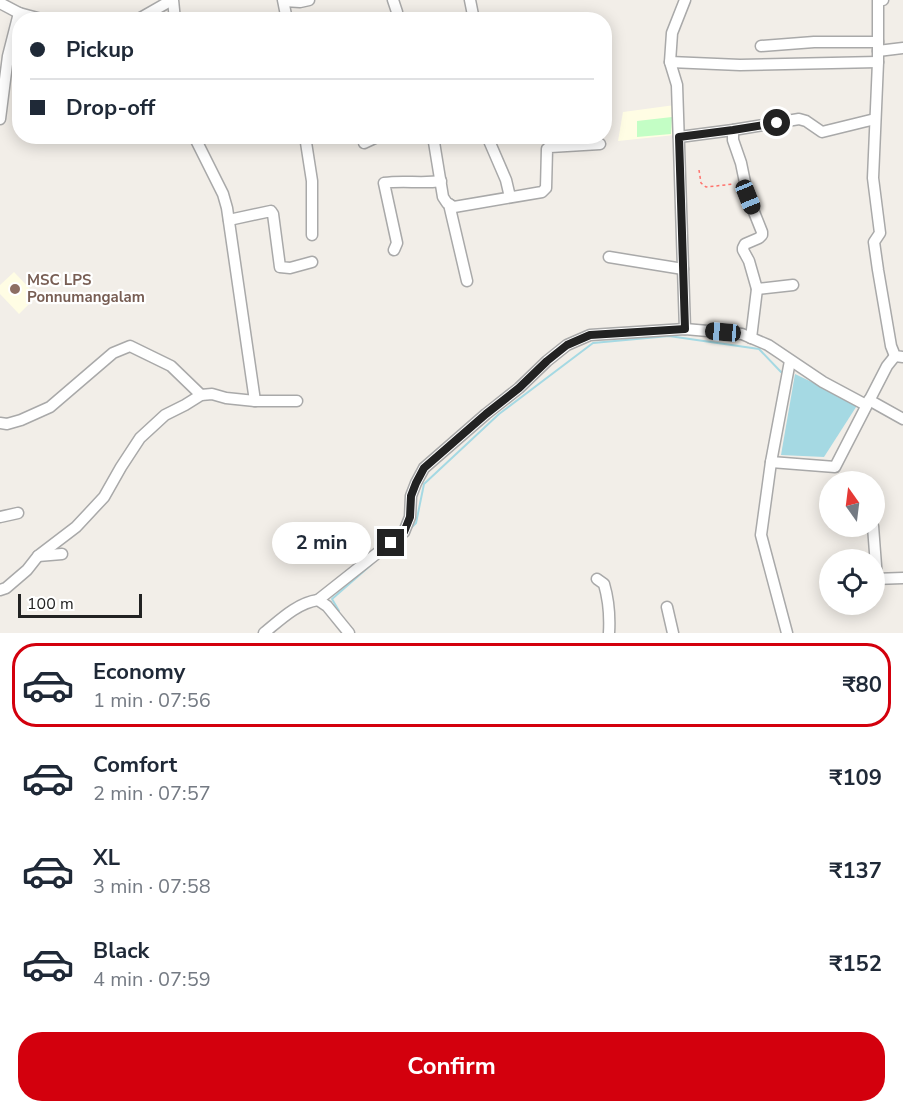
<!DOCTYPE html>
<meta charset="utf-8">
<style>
:root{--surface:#fff;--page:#f6f6f7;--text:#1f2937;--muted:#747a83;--line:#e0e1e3;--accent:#d3000d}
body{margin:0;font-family:"Nunito Sans",sans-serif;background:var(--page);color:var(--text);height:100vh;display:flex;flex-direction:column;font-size:22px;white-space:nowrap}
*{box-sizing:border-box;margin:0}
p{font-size:20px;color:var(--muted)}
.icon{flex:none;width:33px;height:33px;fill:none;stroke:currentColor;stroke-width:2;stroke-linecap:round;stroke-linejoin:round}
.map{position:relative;height:633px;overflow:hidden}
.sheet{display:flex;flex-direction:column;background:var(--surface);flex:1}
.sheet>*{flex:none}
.guide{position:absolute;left:12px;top:12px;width:600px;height:132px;border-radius:24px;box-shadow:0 3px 15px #0003;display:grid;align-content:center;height:132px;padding:0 18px;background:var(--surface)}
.needle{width:39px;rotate:346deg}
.tools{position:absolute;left:819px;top:471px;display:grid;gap:12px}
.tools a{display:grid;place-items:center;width:66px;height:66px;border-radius:50%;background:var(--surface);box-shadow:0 3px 15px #0003;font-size:30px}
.scale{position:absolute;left:18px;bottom:15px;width:124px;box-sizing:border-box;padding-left:6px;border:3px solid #222;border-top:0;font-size:16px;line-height:21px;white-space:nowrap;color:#222;-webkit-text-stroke:4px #fff;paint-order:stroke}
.end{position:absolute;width:27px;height:27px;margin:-14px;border:8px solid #222;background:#fff;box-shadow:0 0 0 3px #fff}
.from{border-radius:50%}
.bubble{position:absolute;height:42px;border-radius:21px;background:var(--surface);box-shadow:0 3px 15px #0003;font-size:20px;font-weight:700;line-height:42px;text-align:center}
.car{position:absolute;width:18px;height:36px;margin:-18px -9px;border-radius:8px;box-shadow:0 0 4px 2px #0007;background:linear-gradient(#222 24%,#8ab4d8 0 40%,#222 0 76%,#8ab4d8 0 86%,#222 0)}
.guide b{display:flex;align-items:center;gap:21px;height:57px;font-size:22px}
.guide b+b{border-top:2px solid var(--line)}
.guide i{width:15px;height:15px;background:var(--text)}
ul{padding:10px 0 0;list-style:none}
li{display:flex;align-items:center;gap:18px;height:84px;margin:0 12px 9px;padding:0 6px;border:3px solid transparent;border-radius:24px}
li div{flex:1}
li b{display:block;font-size:22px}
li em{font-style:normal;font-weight:700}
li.selected{border-color:var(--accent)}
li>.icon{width:54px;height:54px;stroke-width:1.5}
.action{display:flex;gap:12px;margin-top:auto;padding:12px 18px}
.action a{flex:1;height:69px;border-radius:24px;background:var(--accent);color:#fff;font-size:24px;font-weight:700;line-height:69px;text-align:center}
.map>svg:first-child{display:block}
</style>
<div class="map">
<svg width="903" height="633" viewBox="0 0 903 633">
<rect width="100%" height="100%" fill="#f2eee8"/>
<!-- education -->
<g fill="#fffde4">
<polygon points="675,105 675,135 618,141 623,112"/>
<polygon points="14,272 37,296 19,314 0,294 0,285"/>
</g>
<!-- park -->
<polygon fill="#c3fec5" points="672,117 671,134 637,137 637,121"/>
<!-- water -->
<polygon fill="#a5d9e3" points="795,374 858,404 824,457 781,455"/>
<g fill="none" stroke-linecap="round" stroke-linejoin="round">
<!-- stream -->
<g stroke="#a5d9e3" stroke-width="2">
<polyline points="411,528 416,523 424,484 499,414 593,343 669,336 759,349 781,372"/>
<polyline points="339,611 332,599 372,564"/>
</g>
<!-- minor casing -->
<g stroke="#a9a9a9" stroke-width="13">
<g id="minor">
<polyline points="173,0 175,20"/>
<polyline points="283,0 287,20"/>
<polyline points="393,0 397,12"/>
<polyline points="470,0 474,20"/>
<polyline points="685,0 672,33 670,62 677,85 685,329"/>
<polyline points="883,0 878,1 878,62 873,178 880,233 874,242 878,270 891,346 895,356 903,357"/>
<polyline points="284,1 300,2 309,0"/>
<polyline points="0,3 19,13"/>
<polyline points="137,20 172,0"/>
<polyline points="761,46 814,42 878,42"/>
<polyline points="878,51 903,48"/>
<polyline points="670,62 740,65 878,62"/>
<polyline points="0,119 8,56 19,13 45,20"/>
<polyline points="733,130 733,140 741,163 748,197 762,232 762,235 759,238 745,244 743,248 743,250 749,261 757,289 793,285"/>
<polyline points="194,136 223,194 227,208 255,401"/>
<polyline points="305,136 312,181 312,235"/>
<polyline points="433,136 443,197 447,203 454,207 542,192 546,188 547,149 550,147 600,144"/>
<polyline points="487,136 506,180 510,197"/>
<polyline points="679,137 733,130 799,119 806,121 822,132 875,119"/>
<polyline points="364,143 379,136"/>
<polyline points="449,204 467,281"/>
<polyline points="229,220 271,211 273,214 280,267 290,268 312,262"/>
<path d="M394 250 397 243 384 183C403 180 421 184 441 181"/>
<polyline points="609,257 683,269"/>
<polyline points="751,338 757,289"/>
<polyline points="869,400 903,419"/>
<polyline points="0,423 7,424 21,420 50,407 113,353 130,346 171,366 201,395"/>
<polyline points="771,462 835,467 887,366 895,356"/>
<polyline points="0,517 18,513"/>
<polyline points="873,526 877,579"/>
<polyline points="38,556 62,554"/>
<path d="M597 579 604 584C609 601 610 616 609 633"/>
<polyline points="874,579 903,578"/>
<polyline points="0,590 6,588 27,570 38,556 76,527 104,497 121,467 140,438 165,415 185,405 201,395 212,394 226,398 255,401 297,401"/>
<polyline points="318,600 404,532 410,517 411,496 416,483 424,468 486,414 519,388 547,361 567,345 590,335 685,329 742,334 768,345 823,382 866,405"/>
<polyline points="667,607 673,633"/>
<path d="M264 633C280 620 297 603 318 600L327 606 349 633"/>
<polyline points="787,633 761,535 771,462 790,361"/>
</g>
</g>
<!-- path -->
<polyline stroke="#ff726c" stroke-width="1.5" stroke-dasharray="3 3" stroke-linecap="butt" points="699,170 701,183 706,187 734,184"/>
<!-- minor -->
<use href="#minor" stroke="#fff" stroke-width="10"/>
</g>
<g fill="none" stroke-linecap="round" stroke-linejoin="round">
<!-- route -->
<polyline stroke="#222" stroke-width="8" points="391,543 404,532 410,517 411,496 416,483 424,468 486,414 519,388 547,361 567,345 590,335 685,329 679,137 733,130 777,123"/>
</g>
<!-- markers -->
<circle fill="#8d6e63" stroke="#fff" stroke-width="2" cx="15" cy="289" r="6"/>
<g text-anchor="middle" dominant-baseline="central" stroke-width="4.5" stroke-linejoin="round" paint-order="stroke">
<!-- education labels -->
<g font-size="15" font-weight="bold" fill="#785e54" stroke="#fff" text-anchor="start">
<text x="27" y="280">MSC LPS<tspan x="27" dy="17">Ponnumangalam</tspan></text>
</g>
</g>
</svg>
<div class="tools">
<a><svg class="needle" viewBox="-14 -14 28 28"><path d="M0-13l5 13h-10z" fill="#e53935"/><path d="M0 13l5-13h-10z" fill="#747a83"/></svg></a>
<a><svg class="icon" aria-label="locate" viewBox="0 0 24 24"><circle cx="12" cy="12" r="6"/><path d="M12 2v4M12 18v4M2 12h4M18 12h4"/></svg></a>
</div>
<div class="scale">100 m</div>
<i class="end from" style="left:777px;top:123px"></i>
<i class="end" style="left:391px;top:543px"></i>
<div class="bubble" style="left:272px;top:522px;width:99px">2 min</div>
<i class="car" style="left:748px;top:197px;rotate:158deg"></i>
<i class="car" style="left:723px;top:332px;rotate:275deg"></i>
<div class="guide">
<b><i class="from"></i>Pickup</b>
<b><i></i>Drop-off</b>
</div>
</div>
<section class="sheet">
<ul>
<li class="selected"><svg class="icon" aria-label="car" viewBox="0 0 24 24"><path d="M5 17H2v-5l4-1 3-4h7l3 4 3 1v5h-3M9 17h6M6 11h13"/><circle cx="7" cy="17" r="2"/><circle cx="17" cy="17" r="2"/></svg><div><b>Economy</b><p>1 min · 07:56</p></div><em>₹80</em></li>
<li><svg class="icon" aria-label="car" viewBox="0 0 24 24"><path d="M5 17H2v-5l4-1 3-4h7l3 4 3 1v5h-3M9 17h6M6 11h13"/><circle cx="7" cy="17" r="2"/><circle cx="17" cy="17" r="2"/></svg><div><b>Comfort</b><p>2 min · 07:57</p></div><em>₹109</em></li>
<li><svg class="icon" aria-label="car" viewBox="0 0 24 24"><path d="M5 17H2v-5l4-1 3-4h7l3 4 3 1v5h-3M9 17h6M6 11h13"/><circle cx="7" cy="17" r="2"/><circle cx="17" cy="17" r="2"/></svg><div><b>XL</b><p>3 min · 07:58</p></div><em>₹137</em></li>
<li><svg class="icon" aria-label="car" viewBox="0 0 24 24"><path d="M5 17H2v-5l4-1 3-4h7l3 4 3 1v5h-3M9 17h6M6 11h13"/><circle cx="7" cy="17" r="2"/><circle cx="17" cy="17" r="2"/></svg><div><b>Black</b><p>4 min · 07:59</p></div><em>₹152</em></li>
</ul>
<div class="action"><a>Confirm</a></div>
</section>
